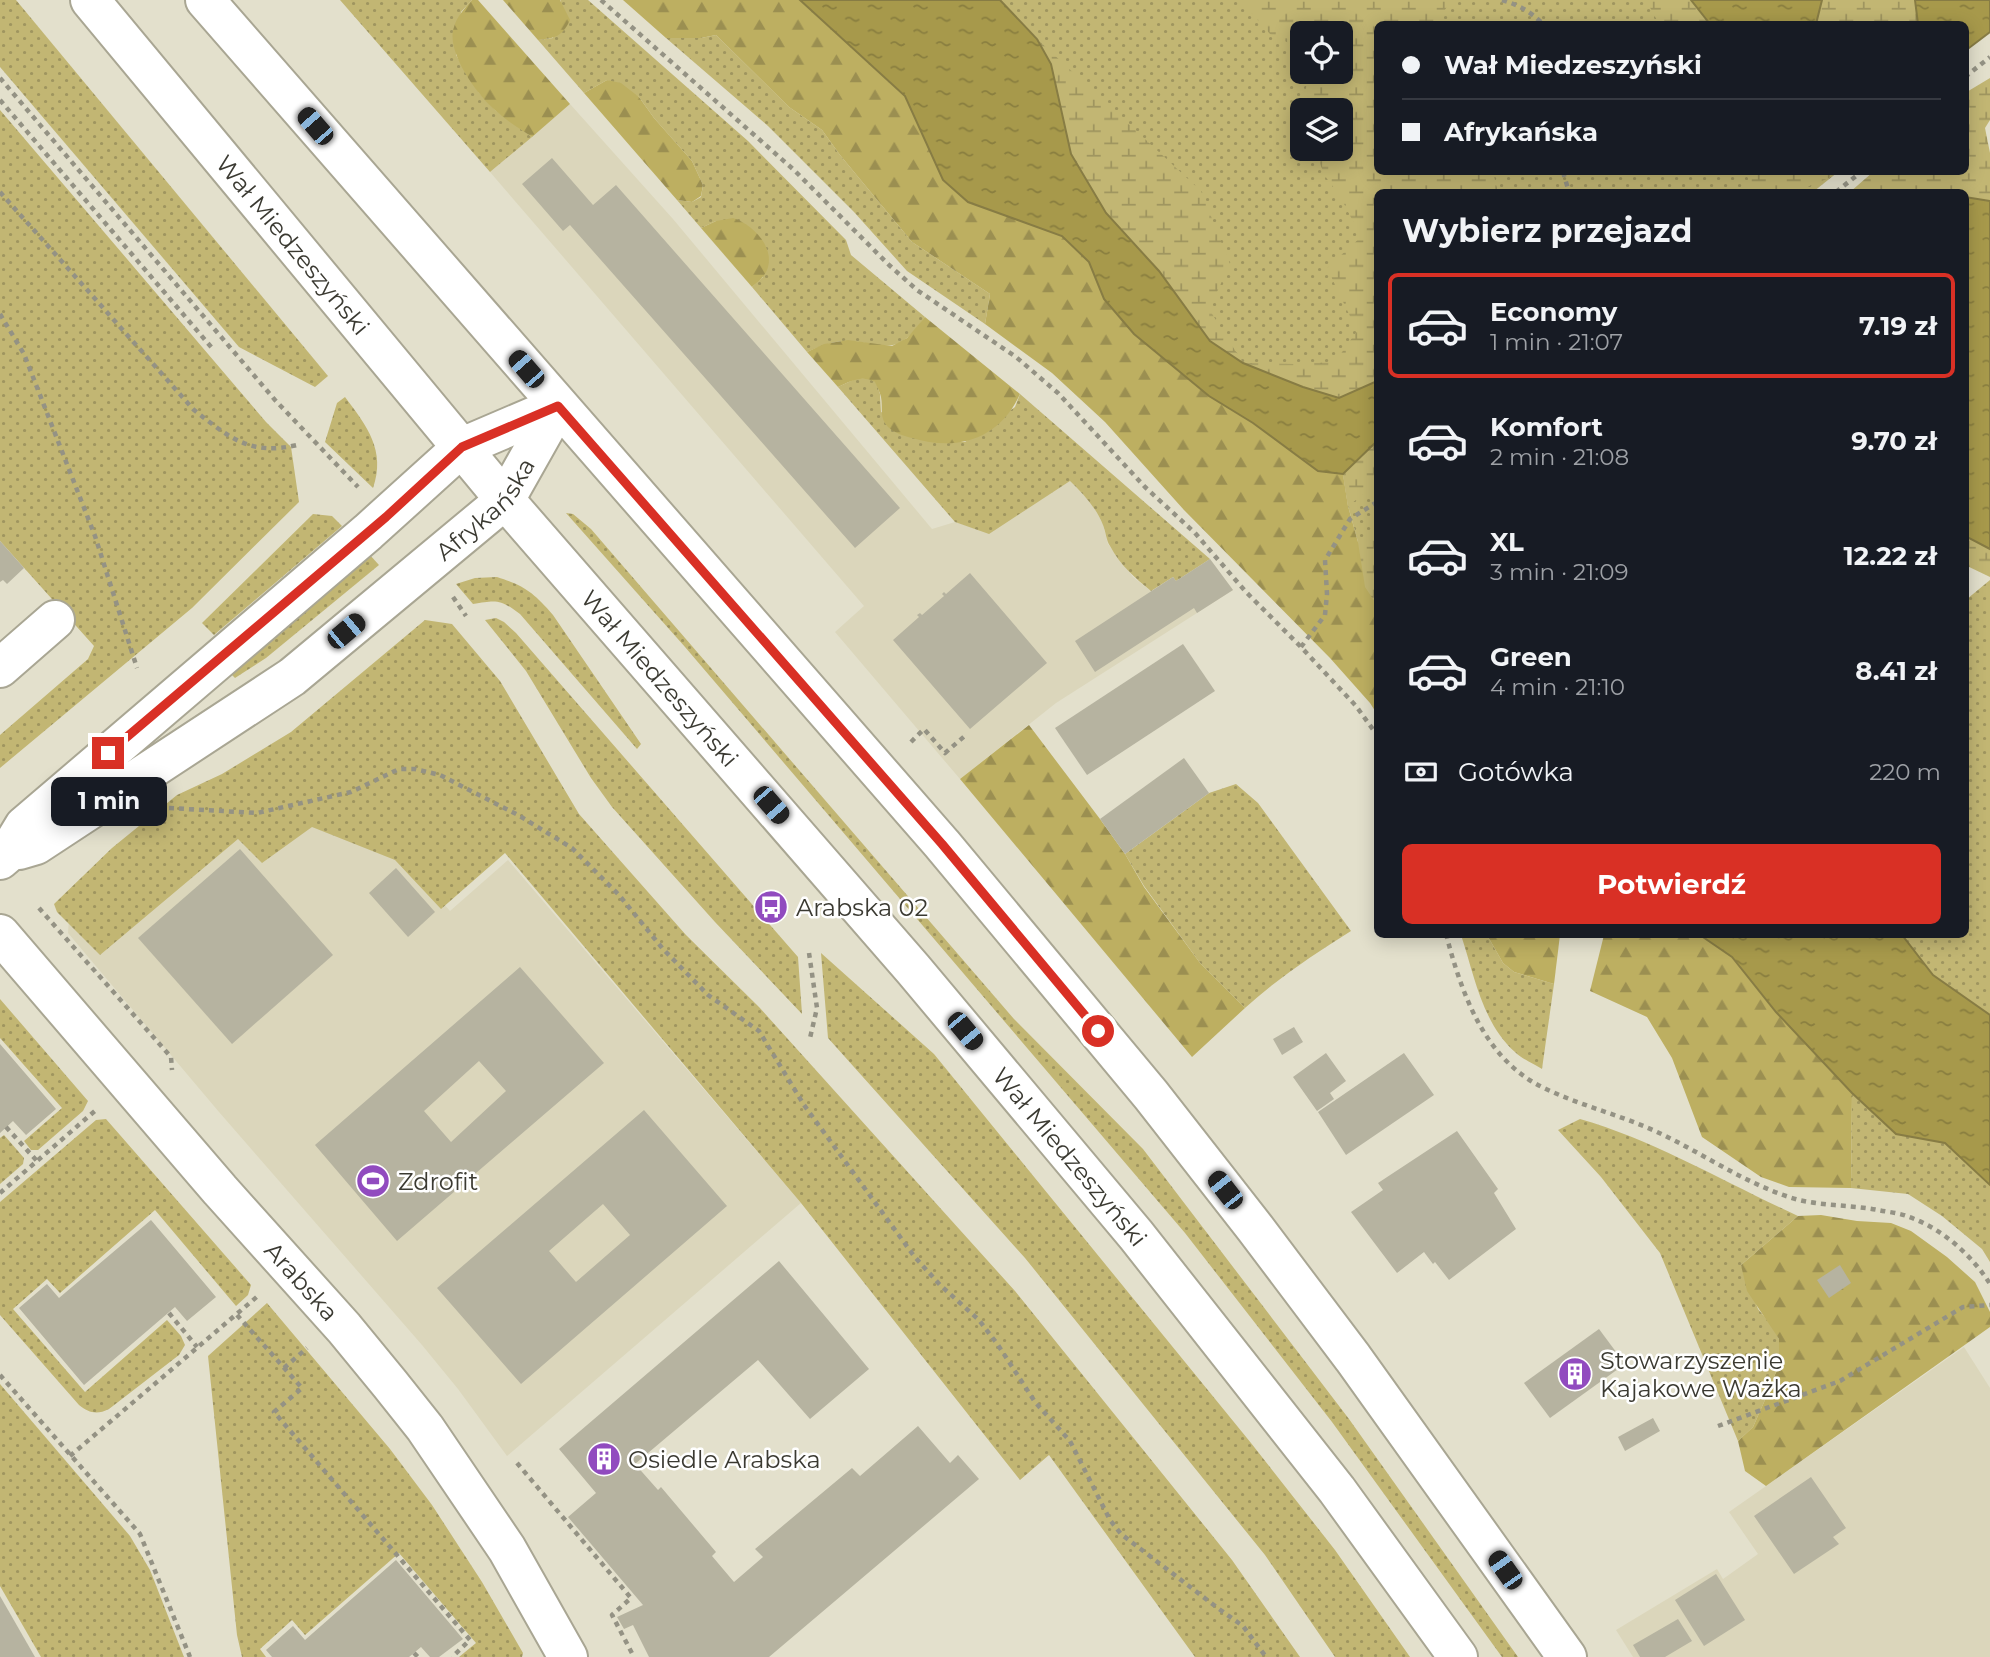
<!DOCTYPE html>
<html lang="pl">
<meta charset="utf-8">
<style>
:root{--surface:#171b24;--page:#242831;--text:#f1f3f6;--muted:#9ea1a6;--line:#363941;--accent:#d93025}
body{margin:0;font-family:Montserrat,sans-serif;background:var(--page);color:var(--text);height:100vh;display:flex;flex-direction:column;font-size:26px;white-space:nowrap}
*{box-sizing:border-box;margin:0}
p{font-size:23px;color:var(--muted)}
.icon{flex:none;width:38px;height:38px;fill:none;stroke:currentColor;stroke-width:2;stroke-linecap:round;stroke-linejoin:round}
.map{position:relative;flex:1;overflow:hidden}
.details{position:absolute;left:1374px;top:189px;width:595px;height:749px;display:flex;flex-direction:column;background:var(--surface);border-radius:10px;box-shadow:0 4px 18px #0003}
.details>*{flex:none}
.banner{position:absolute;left:1374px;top:21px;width:595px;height:154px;border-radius:10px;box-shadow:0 4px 18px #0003;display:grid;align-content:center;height:154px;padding:0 28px;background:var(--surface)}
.fabs{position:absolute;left:1290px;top:21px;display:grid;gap:14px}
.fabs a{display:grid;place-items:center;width:63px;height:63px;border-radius:10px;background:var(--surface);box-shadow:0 4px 18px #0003;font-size:35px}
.end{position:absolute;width:32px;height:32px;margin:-16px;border:9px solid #d93025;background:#fff;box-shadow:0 0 0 4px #fff}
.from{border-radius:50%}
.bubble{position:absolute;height:49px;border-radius:10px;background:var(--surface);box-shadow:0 4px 18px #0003;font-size:23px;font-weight:700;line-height:49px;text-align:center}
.car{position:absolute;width:21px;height:42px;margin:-21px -10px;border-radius:9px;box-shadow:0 0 5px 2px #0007;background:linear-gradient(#222 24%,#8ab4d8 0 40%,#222 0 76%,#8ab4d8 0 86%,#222 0)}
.banner b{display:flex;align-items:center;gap:24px;height:66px;font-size:26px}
.banner b+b{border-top:2px solid var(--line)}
.banner i{width:18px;height:18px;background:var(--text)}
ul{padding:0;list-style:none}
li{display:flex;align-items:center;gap:21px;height:105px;margin:0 14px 10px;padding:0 14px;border:4px solid transparent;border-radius:10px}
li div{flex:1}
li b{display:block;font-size:26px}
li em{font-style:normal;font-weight:700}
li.selected{border-color:var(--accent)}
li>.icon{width:63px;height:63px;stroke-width:1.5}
h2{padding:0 28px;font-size:32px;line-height:84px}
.pay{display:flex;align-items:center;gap:18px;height:77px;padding:0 28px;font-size:26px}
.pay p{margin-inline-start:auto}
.action{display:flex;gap:14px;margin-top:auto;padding:14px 28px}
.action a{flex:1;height:80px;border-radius:10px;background:var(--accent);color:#fff;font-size:28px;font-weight:700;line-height:80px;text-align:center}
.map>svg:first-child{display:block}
</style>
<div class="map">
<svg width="1990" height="1657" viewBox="0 0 1990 1657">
<defs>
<pattern id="grass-dots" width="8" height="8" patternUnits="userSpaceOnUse" patternTransform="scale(1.75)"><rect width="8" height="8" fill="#c2b673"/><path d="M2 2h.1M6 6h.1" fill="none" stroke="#9f955f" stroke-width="1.8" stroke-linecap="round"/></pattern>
<pattern id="forest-firs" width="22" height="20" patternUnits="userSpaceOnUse" patternTransform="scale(1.75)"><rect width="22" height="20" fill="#bdaf61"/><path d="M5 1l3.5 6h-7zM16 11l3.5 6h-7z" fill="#9b8f51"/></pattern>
<pattern id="wetland-marsh" width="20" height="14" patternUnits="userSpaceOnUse" patternTransform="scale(1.75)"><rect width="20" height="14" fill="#c2b673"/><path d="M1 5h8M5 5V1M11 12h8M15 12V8" fill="none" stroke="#9f955f"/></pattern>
<pattern id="water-ripples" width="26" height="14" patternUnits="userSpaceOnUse" patternTransform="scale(1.75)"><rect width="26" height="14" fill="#a7994b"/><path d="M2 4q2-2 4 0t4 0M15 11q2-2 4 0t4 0" fill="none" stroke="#897e3f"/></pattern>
</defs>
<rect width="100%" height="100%" fill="#e3e0cc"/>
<!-- built -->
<g fill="#dbd6bb">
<polygon points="570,104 673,219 932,529 955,522 989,533 1070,481 1091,502 1103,524 1108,544 1133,577 1151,591 1173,577 1176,580 1210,559 1233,590 1056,703 960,779 835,632 864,606 490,172"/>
<polygon points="312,751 450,911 508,860 801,1203 507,1456 458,1389 422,1345 219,1112 68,933 71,892"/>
<polygon points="1964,1347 1990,1388 1990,1657 1633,1657 1616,1630 1717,1569 1723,1579 1758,1554 1729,1512"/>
</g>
<!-- grass -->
<g fill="url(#grass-dots)" fill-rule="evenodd">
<polygon points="0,0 16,0 328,376 315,387 239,347 0,67"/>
<polygon points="340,0 472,0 461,12 456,55 479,93 495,110 532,137 490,172"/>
<path d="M560 0H588L748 141 846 240 851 255 925 317C917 328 907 342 893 345 880 348 863 341 849 341 835 340 820 346 807 352L752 287 763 277 716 221 701 228 677 200 692 202 701 197 703 185 692 161 654 118 639 97 607 80 584 93 538 40 553 38 561 1Z"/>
<path d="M1000 0H1749L1792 24H1377V172H1838L1813 192H1377V381L1243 363 1210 341 1037 38ZM1302 33H1340V72H1302ZM1302 110H1340V149H1302Z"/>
<polygon points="716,35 789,107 822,130 840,155 912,242 990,294 985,324 907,271 854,212 768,126 666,38 701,38"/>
<polygon points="0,110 266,422 291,447 299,502 192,608 0,768 0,735 88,659 94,646 0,541"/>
<path d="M868 378 876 382 880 394 881 412 950 442H965L1015 407 1020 394 1210 559 1176 581 1173 577 1151 591C1135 578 1120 565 1110 546 1106 540 1106 532 1103 525 1096 507 1083 494 1070 481L989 534 955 522 838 387 855 379Z"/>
<path d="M345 397C367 426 386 451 373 488L325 442 337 403Z"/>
<polygon points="1377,441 1377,561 1358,542 1348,506 1343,474"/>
<polygon points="566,513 573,514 591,529 1014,1019 1143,1149 1349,1419 1518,1657 1502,1657 1332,1422 1185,1233 685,647"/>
<polygon points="313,514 332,516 342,526 214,635 202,623"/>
<polygon points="369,554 379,565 266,658 235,678 229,672"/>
<path d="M497 577C525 586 534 593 553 615L641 744 637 749 520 614C500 599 497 600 473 604L456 584 475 578Z"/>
<polygon points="1990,580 1990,1023 1839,935 1965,934 1965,598 1967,599"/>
<polygon points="496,618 504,622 516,633 798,957 802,1014 715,922 612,807 591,778 526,671 485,620"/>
<polygon points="425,620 452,624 500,681 579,814 686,935 759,1007 1015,1291 1232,1560 1300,1657 1195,1657 1049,1455 1020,1480 801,1203 505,853 441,909 395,860 312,827 262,863 238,839 100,955 57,912 54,904 112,848 177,795 222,774 291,732"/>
<path d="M1236 784 1258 803 1351 931C1314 954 1277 979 1245 1008L1200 963 1144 886 1125 854 1209 793Z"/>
<path d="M1461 935H1487L1503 963 1514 972 1554 984 1542 1069C1534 1064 1522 1059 1515 1052 1482 1023 1474 974 1461 935Z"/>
<polygon points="821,953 934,1054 960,1086 1251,1443 1335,1550 1410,1657 1335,1657 1265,1555 1025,1258 828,1038"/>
<polygon points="0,999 88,1101 83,1111 38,1150 31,1150 24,1141 62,1108 0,1038"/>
<polygon points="1852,1093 1896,1134 1945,1143 1990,1185 1990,1262 1982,1249 1942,1216 1908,1194 1851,1188"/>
<path d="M106 1119 251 1285 248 1295 236 1306 155 1210 60 1293 47 1279 13 1309 85 1392 167 1320 181 1336 185 1345 179 1355 109 1409C97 1415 89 1413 79 1405L0 1315V1202L96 1120Z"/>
<path d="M1580 1119C1654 1140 1728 1184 1798 1216L1741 1265 1758 1309 1772 1326 1779 1339V1362L1772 1384 1753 1427 1738 1441 1660 1253 1601 1177 1558 1130Z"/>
<polygon points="4,1135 24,1158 23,1164 0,1184 0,1138"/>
<polygon points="267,1303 390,1449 432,1505 482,1582 523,1653 522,1657 459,1657 476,1643 399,1553 305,1635 292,1620 260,1649 266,1657 242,1657 237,1635 208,1356"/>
<polygon points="0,1384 130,1536 150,1570 184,1657 41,1657 0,1586"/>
</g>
<!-- forest -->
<g fill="url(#forest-firs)">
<path d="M472 0H478L570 104 532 137C520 129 507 121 496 111 478 96 445 51 454 27 457 16 465 8 472 0Z"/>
<path d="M503 0H560L570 20C562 37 555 38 538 40Z"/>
<polygon points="623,0 800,0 905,96 943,180 967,201 1062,236 1089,262 1104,299 1209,396 1343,474 1348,506 1358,542 1377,561 1377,714 1370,703 1330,658 1184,510 1105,422 1052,373 985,324 990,294 912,242 840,155 822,130 789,107 716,35 701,38 666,38"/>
<polygon points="607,80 621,83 639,97 654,118 692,161 703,185 701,196 692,202 677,200 584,93"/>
<path d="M733 218C752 224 776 247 767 270 764 277 758 282 752 287L701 228 716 221Z"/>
<path d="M925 317 1020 394C1000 439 957 452 912 438 904 436 894 433 888 427 879 418 883 408 881 397 880 392 877 387 875 382 862 375 851 381 838 387L807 352 824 344 848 340 892 346 907 338Z"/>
<polygon points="1029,725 1100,819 1125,854 1144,887 1200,963 1245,1008 1192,1057 960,779"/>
<polygon points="1487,935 1560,935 1554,984 1514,972 1503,963"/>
<polygon points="1604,935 1700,935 1732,957 1776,1012 1852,1093 1851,1188 1789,1187 1761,1177 1702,1137 1672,1058 1647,1017 1590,991"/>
<polygon points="1821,1215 1857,1221 1891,1223 1911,1231 1947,1257 1975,1282 1990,1312 1990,1327 1766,1486 1745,1471 1738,1441 1753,1427 1772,1384 1779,1362 1779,1339 1747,1291 1741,1265 1798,1216"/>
</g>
<!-- wetland -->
<g fill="url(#wetland-marsh)">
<polygon points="1000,0 1037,39 1201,191 1230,264 1209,309 1243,363 1295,364 1335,362 1357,331 1327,268 1361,237 1340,196 1325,176 1314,149 1340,149 1340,110 1302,110 1302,122 1299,115 1310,72 1340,72 1340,33 1302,33 1302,54 1293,45 1270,34 1240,0 1452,0 1436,22 1437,24 1377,24 1377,172 1493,172 1498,192 1377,192 1377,484 1348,506 1343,474 1318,471 1253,423 1209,396 1134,334 1104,299 1089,262 1062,236 968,202 943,180"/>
<polygon points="1646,0 1918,0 1950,24 1659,24"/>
<polygon points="1990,78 1990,120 1985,128 1990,153 1990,201 1965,197 1965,192 1850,192 1873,172 1965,172 1965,93"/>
<polygon points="1746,172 1838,172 1829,178 1795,192 1752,192"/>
<polygon points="1965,498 1990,503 1990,577 1965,565"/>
<polygon points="1377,526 1377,605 1365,587 1358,542"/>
</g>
<!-- water -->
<g fill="url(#water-ripples)" stroke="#877c44" stroke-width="2">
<polygon points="800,0 1000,0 1037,39 1051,64 1071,154 1106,213 1159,271 1210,341 1243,363 1303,387 1339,398 1377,381 1377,441 1343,474 1318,471 1253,423 1209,396 1134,334 1104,299 1089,262 1062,236 968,202 943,180 905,96"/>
<polygon points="1691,0 1822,0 1816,24 1710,24"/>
<polygon points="1915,0 1990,0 1990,32 1969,48 1965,47 1965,24 1918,24"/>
<polygon points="1965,197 1990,201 1990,549 1965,536"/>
<polygon points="1700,935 1902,935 1933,975 1990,1015 1990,1185 1945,1143 1896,1134 1852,1093 1776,1012 1732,957"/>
</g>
<!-- building -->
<g fill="#b6b3a0" fill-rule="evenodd">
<polygon points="552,158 593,205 616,185 900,508 855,548 570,225 563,231 522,184"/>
<polygon points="0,541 24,568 7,584 3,580 0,582"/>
<polygon points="1210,559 1233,590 1197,613 1194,608 1095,672 1075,641 1173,577 1176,581"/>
<polygon points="970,573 1047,663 970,729 893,640 919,617 917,615 920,613 922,615 944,596 942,594 944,592 946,594"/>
<polygon points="1183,644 1215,691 1087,775 1055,728"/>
<polygon points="1184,758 1209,793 1125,854 1100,819"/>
<polygon points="240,849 333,955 232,1044 138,938"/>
<polygon points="396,868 435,912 408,937 369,893"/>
<path d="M520 967 604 1063 397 1241 315 1145ZM479 1061 506 1091 451 1142 424 1111Z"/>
<polygon points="1294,1027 1303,1042 1282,1055 1273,1039"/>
<polygon points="0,1044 56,1109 26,1135 13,1121 0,1133"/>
<polygon points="1326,1053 1346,1081 1330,1093 1334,1099 1317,1111 1293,1077"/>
<polygon points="1404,1053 1434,1095 1346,1155 1318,1112"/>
<path d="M644 1110 727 1206 521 1384 437 1288ZM603 1204 630 1235 576 1282 549 1251Z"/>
<polygon points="1457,1131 1498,1189 1494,1193 1516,1229 1449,1280 1435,1262 1433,1264 1424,1252 1397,1273 1351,1212 1383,1190 1378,1183"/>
<polygon points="151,1220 216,1297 187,1321 175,1307 84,1385 19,1308 47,1284 59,1298"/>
<polygon points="779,1261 869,1369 810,1419 758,1360 635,1464 658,1490 661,1487 716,1552 712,1556 734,1582 763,1557 755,1549 852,1468 860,1476 918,1426 950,1463 958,1455 979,1479 769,1657 649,1657 633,1625 624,1629 617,1617 643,1605 568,1517 596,1493 559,1449"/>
<polygon points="1840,1265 1851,1283 1829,1298 1817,1280"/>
<polygon points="1599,1329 1625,1364 1550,1418 1524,1383"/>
<polygon points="1653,1418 1660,1431 1625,1451 1618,1437"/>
<polygon points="1811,1477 1846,1528 1833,1537 1839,1544 1794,1574 1754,1516"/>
<polygon points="396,1560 463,1639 439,1657 430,1657 421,1647 409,1657 272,1657 266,1650 293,1626 305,1640"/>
<polygon points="1716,1574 1745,1620 1704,1646 1675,1600"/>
<polygon points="0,1596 35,1657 0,1657"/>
<polygon points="1678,1619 1692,1641 1665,1657 1640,1657 1633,1645"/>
</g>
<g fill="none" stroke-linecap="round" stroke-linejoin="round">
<!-- minor casing -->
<g stroke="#a9a693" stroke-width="42">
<g id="minor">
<polyline points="0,668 55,620"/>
<path id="s1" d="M19 850 36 845 292 677 505 500 558 406"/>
<polyline points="0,860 7,854 24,826 368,532 462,447 558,406"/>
<path id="s2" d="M0 934 220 1190 344 1328 390 1384 425 1428 507 1549 568 1657"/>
</g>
</g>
<!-- major casing -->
<g stroke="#a9a693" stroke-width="42">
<g id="major">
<path id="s3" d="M90 0 505 500 913 969 1136 1235 1337 1490 1458 1657"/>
<polyline points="205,0 942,844 1151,1095 1255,1228 1353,1358 1567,1657"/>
</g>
</g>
<!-- path -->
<g stroke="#949284" stroke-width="4.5" stroke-dasharray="5 5" stroke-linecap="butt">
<polyline points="601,0 794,170 889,265 917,290 1016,357 1058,393 1145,487 1195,533 1246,592 1301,647 1356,706 1377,735"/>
<path d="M1502 0C1519 5 1531 12 1543 24"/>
<polyline points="1965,77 1990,57"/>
<polyline points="0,78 275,400 358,487"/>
<polyline points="0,100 212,348"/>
<polyline points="1563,172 1569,192"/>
<path d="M0 192 194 410C230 438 250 456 297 445"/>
<polyline points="1836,192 1861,172"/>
<polyline points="0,314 24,354 95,536 137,668"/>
<polyline points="453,597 466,616"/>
<polyline points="1301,647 1325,615 1327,594 1325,560 1350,519 1377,502"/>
<polyline points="911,742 924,729 945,753 967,734"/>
<polyline points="169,808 257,813 351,792 399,769 415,769 440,775 518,815 572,848 619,895 663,949 708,995 759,1031 804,1105 914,1256 940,1285 979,1320 998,1345 1035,1402 1070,1441 1110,1520 1121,1534 1219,1609 1243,1626 1266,1657"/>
<polyline points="39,908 171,1057 172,1070"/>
<path d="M1446 934C1462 995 1485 1061 1546 1089 1582 1106 1620 1115 1655 1131 1703 1153 1748 1186 1799 1200 1825 1206 1852 1205 1878 1210 1888 1212 1900 1213 1909 1217 1941 1228 1972 1255 1990 1284"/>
<polyline points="809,953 817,1008 810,1038"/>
<polyline points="6,1127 37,1161"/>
<polyline points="0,1193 96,1110"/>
<polyline points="169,1313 197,1347"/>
<polyline points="237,1315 302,1388 274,1412 470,1640 452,1657"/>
<polyline points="284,1368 307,1348"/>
<polyline points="0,1375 140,1534 190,1657"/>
<polyline points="1718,1426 1840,1381 1963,1307 1990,1305"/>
<polyline points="70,1456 259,1295"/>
<polyline points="517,1463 631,1598 612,1615 634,1657"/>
<polyline points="414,1653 418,1657"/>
</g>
<!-- minor -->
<use href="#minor" stroke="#fff" stroke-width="38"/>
<!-- major -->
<use href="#major" stroke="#fff" stroke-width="38"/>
</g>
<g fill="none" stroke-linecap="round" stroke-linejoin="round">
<!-- route -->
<polyline stroke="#d93025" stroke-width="9" points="108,753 386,517 462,447 558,406 942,844 1098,1031"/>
</g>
<!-- icons -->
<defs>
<g id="bus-disc" transform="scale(1.75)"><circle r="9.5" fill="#914bbf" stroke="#fff"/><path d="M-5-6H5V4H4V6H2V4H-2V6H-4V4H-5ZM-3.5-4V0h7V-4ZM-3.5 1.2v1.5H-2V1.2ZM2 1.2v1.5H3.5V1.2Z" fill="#fff"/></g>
<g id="stadium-disc" transform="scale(1.75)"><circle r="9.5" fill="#914bbf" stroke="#fff"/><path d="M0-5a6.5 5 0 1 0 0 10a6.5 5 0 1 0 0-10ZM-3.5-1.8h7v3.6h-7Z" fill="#fff"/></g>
<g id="building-disc" transform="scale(1.75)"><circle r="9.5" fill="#914bbf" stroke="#fff"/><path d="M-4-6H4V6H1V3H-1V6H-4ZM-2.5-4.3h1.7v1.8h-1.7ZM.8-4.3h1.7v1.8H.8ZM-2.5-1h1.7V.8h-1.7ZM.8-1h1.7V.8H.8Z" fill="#fff"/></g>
</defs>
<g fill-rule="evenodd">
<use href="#bus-disc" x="771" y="907"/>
<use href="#stadium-disc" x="373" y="1181"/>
<use href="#building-disc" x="1575" y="1374"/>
<use href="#building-disc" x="604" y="1459"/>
</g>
<g text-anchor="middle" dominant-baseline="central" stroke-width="5" stroke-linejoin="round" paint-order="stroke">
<!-- street labels -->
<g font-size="24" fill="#3b3a32" stroke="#fff">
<text stroke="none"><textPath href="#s3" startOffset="318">Wał Miedzeszyński</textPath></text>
<text stroke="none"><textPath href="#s1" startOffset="581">Afrykańska</textPath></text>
<text stroke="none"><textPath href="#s3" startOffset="886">Wał Miedzeszyński</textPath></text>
<text stroke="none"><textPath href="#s3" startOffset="1516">Wał Miedzeszyński</textPath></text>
<text stroke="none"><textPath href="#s2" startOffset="460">Arabska</textPath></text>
</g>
<!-- poi labels -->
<g font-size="24" fill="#3b3a32" stroke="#fff" text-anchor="start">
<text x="796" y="907">Arabska 02</text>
<text x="398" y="1181">Zdrofit</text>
<text x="1600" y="1360">Stowarzyszenie<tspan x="1600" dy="28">Kajakowe Ważka</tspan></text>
<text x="628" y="1459">Osiedle Arabska</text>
</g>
</g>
</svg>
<div class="fabs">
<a><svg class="icon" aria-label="locate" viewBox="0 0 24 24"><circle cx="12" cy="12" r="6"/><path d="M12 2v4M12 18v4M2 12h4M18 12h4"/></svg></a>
<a><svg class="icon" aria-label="layers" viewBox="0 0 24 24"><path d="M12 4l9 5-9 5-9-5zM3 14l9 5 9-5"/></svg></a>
</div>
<i class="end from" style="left:1098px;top:1031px"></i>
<i class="end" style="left:108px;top:753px"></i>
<div class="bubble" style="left:51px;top:777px;width:116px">1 min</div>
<i class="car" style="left:315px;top:126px;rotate:319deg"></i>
<i class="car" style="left:526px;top:369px;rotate:319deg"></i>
<i class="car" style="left:346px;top:631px;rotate:50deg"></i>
<i class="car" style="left:771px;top:805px;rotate:139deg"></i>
<i class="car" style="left:965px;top:1031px;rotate:140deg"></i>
<i class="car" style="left:1225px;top:1190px;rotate:322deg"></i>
<i class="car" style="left:1505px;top:1570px;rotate:325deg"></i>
<div class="banner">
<b><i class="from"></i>Wał Miedzeszyński</b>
<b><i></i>Afrykańska</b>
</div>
<section class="details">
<h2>Wybierz przejazd</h2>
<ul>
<li class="selected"><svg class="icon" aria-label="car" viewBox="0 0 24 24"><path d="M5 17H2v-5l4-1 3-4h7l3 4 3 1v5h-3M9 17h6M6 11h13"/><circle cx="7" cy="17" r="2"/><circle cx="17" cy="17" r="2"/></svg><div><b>Economy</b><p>1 min · 21:07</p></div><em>7.19 zł</em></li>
<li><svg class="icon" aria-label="car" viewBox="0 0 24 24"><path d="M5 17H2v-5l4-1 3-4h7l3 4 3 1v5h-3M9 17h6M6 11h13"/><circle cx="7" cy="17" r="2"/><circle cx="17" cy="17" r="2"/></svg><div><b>Komfort</b><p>2 min · 21:08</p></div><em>9.70 zł</em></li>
<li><svg class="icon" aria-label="car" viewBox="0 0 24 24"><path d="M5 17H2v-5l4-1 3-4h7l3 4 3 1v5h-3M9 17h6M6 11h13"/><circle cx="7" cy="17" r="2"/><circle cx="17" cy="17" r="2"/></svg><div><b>XL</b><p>3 min · 21:09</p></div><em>12.22 zł</em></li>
<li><svg class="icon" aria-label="car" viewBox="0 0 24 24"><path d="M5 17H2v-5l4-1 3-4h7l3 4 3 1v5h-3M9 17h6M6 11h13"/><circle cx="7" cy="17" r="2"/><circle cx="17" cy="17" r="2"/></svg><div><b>Green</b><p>4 min · 21:10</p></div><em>8.41 zł</em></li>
</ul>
<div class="pay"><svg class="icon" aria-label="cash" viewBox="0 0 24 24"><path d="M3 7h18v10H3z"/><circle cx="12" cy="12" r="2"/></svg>Gotówka<p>220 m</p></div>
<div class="action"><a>Potwierdź</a></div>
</section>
</div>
